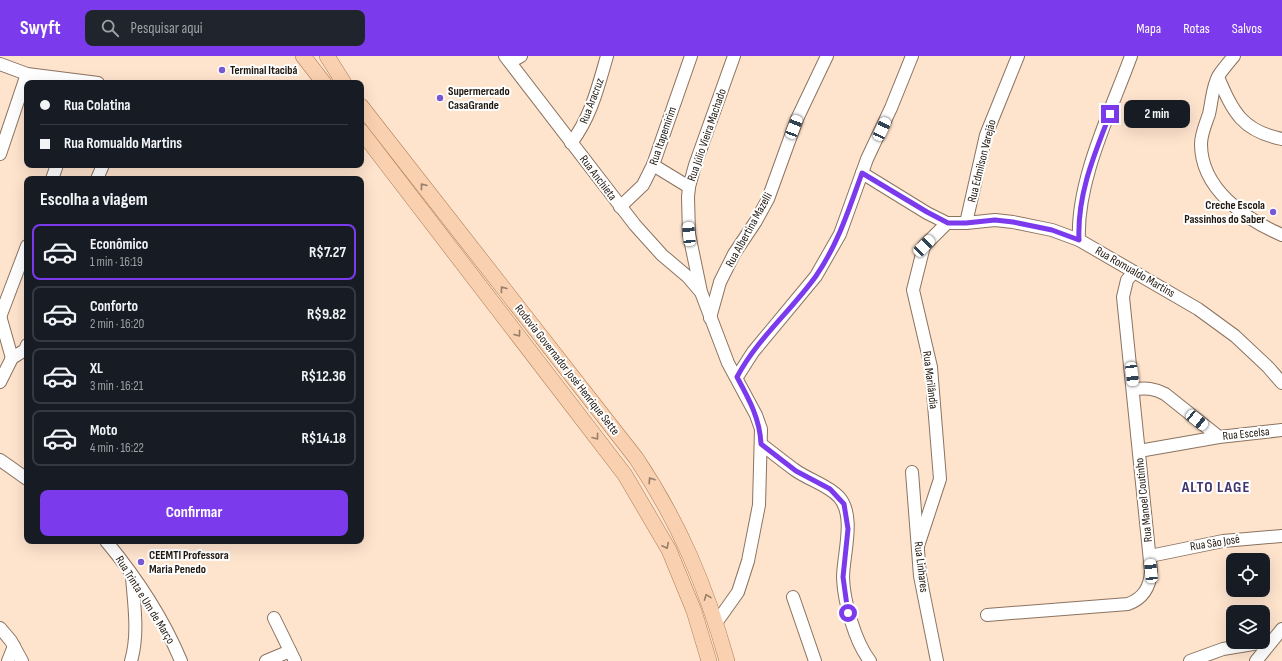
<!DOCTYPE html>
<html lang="pt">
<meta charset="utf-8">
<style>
:root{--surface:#171b24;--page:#20242c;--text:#f1f3f6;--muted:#9ea1a6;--line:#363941;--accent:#7c3aed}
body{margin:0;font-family:"Sofia Sans Condensed",sans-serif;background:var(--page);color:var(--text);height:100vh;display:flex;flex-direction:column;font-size:15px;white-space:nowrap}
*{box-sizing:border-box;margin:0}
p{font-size:13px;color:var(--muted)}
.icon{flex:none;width:22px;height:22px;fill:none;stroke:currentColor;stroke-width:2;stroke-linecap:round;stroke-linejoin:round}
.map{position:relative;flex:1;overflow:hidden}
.sheet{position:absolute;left:24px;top:120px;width:340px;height:368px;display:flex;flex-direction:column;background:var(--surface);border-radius:8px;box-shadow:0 4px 16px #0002}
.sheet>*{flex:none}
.guide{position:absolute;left:24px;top:24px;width:340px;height:88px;border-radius:8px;box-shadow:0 4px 16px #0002;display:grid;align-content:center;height:88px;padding:0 16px;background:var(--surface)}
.controls{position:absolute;left:1226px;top:497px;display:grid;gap:8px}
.controls a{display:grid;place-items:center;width:44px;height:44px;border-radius:8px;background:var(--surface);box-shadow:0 4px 16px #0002;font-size:20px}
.end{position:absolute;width:18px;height:18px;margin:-9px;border:5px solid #7c3aed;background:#fff;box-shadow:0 0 0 2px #fff}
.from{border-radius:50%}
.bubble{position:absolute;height:28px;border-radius:8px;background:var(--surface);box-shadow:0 4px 16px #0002;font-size:13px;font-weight:700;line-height:28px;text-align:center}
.car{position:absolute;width:12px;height:24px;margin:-12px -6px;border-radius:5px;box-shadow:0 0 3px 1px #0007;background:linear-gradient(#fff 24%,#345 0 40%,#fff 0 76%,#345 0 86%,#fff 0)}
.guide b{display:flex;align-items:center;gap:14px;height:38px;font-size:15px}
.guide b+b{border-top:1px solid var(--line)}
.guide i{width:10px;height:10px;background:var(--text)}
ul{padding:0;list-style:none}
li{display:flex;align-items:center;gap:12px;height:56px;margin:0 8px 6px;padding:0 8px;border:2px solid var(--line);border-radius:8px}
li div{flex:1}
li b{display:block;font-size:15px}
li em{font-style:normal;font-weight:700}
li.on{border-color:var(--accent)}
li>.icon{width:36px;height:36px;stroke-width:1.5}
h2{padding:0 16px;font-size:18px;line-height:48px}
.button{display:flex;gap:8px;margin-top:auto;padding:8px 16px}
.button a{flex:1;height:46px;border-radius:8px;background:var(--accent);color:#fff;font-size:16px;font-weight:700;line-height:46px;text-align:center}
header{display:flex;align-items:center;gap:24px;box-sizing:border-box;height:56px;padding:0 20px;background:var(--accent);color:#fff}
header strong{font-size:19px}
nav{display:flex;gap:22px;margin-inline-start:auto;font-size:14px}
.search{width:280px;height:36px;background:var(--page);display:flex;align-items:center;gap:10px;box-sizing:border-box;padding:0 14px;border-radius:8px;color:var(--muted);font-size:15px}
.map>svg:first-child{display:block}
</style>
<header>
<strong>Swyft</strong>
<div class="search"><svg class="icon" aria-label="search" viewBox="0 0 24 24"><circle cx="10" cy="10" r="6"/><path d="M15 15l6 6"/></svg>Pesquisar aqui</div>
<nav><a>Mapa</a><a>Rotas</a><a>Salvos</a></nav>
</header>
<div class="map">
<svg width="1282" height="605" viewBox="0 0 1282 605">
<rect width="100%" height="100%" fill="#fee3cd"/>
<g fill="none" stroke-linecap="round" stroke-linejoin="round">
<!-- minor casing -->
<g stroke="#8b7360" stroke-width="14">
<g id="minor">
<polyline points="505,0 635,169 662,199 688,221 700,235"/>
<path d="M1234 0C1229 6 1223 13 1219 19 1212 30 1212 46 1209 58 1206 67 1201 78 1201 88 1201 133 1245 163 1282 179"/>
<polyline points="510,6 521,0"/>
<polyline points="0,8 27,18 98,27"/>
<path d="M1218 21C1233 56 1242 75 1282 83"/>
<path d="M571 87C591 61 598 31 607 0"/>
<polyline points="0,98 27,18"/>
<polyline points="653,109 689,131"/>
<polyline points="862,117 927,157 947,167 966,167 995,164 1013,166 1052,174 1079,184 1198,253 1235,280 1268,311 1282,327"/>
<polyline points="52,123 57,109"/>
<polyline points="97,123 103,109"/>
<polyline points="620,151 643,129 653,109 691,0"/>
<polyline points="966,167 986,79 1018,0"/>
<path d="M1079 184C1076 125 1111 55 1131 0"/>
<polyline points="0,260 12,302"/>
<polyline points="0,261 27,190"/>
<polyline points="710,262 720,226 734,198 756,165 768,143 797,63 827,0"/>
<polyline points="737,321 753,296 816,220 840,178 867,103 891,52 912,0"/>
<polyline points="0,326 12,302 25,294 27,289"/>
<path d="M1134 333C1146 332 1154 332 1165 338L1219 381"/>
<path d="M761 388C773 397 784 406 795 414 809 424 828 429 839 441 856 460 843 499 843 522 844 546 855 586 870 605"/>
<polyline points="1139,395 1219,381 1282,374"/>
<polyline points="0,404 27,423"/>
<polyline points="912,416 920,520 937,605"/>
<path d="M106 485C136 521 163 562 181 605"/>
<polyline points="918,490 940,423 931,311 913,234 924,190 947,167"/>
<polyline points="1150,500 1223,485 1282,480"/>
<polyline points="793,541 815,605"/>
<path d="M987 559 1128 548C1144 542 1150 531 1151 515L1123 241 1127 224 1134 216"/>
<polyline points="274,562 295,605"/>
<polyline points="716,567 738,536 748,505 759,449 761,373 756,359 728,307 701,236 689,178 688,141 689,131 695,109 734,0"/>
<polyline points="0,572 11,585 22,605"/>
<polyline points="8,605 14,590"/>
<path d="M131 605C139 578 134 548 132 521"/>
<polyline points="266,605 290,595"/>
<polyline points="1190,605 1223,593 1272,585"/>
<polyline points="1256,605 1282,573"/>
</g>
</g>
<!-- major casing -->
<g stroke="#ab7c55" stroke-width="16">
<g id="major">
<polyline points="303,0 324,27"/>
<polyline points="327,0 344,27"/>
<path d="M361 50 636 402C679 466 706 530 727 605"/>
<polyline points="361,75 625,419 669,494 694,555 709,605"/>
</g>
</g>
<!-- minor -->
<use href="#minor" stroke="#fff" stroke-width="12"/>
<!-- major -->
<use href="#major" stroke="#fad1b0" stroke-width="15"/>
</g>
<!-- one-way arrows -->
<defs><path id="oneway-chevron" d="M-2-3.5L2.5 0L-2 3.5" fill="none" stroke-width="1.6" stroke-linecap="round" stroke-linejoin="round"/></defs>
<g stroke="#987d68">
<use href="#oneway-chevron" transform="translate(423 130) rotate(-128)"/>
<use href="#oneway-chevron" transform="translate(503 233) rotate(-128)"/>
<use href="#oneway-chevron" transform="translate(518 278) rotate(53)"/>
<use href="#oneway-chevron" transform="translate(596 381) rotate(53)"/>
<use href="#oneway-chevron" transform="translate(651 424) rotate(-123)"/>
<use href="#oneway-chevron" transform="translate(666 490) rotate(63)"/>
<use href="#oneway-chevron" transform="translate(707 541) rotate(-111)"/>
</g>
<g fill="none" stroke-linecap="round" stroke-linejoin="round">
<!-- route -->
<path stroke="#7c3aed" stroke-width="5" d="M848 557 843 521 848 473 844 448 830 433 796 415 761 388C760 363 749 343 737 321 757 283 791 255 816 220 838 188 849 153 862 117L927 156 948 167H966L995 164 1013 166 1052 174 1079 184C1077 139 1094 99 1110 58"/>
</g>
<!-- markers -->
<g fill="#7659d3" stroke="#fff" stroke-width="1.5">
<circle cx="222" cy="14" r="4"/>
<circle cx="440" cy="42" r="4"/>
<circle cx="1273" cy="156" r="4"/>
<circle cx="141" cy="506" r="4"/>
</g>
<g text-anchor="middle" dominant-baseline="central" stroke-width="4" stroke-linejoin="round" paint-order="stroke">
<!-- poi labels -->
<g font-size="12" font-weight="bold" fill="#20170f" stroke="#fff" text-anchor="start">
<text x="230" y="14">Terminal Itacibá</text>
<text x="448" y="35">Supermercado<tspan x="448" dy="14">CasaGrande</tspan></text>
<text x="1265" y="149" text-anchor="end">Creche Escola<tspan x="1265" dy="14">Passinhos do Saber</tspan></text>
<text x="149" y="499">CEEMTI Professora<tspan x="149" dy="14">Maria Penedo</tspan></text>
</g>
<!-- street labels -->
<g font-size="12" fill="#20170f" stroke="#fff">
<text transform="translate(592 45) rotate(-69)">Rua Aracruz</text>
<text transform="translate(707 79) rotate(-71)">Rua Júlio Vieira Machado</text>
<text transform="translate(663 80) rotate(-71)">Rua Itapemirim</text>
<text transform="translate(982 105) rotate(-76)">Rua Edmilson Varejão</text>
<text transform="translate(598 122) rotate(53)">Rua Anchieta</text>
<text transform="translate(749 174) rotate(-61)">Rua Albertina Mazelli</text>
<text transform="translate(1135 216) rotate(30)">Rua Romualdo Martins</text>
<text transform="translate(567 314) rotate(52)">Rodovia Governador José Henrique Sette</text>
<text transform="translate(930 324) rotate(83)">Rua Marilândia</text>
<text transform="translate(1246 378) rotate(-6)">Rua Escelsa</text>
<text transform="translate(1144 444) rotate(-96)">Rua Manoel Coutinho</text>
<text transform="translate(1215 487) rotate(-9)">Rua São José</text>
<text transform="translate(921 511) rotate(83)">Rua Linhares</text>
<text transform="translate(145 544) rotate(58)">Rua Trinta e Um de Março</text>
</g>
<!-- district labels -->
<g font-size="16" font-weight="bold" letter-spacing="1" fill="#413470" stroke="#fff">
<text x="1216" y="431">ALTO LAGE</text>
</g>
</g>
</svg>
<div class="controls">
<a><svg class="icon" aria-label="locate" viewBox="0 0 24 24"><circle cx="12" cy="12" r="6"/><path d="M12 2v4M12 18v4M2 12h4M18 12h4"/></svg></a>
<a><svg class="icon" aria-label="layers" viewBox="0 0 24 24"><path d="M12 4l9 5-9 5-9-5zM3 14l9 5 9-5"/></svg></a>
</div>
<i class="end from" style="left:848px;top:557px"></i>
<i class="end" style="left:1110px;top:58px"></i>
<div class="bubble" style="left:1124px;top:44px;width:66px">2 min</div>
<i class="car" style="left:794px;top:71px;rotate:21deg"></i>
<i class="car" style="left:882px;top:73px;rotate:25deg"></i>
<i class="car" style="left:689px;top:178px;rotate:355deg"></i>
<i class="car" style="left:924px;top:190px;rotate:45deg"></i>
<i class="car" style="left:1132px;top:318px;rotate:173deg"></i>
<i class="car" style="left:1197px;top:364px;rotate:129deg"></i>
<i class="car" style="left:1151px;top:515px;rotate:354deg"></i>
<div class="guide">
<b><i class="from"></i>Rua Colatina</b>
<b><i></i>Rua Romualdo Martins</b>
</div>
<section class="sheet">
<h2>Escolha a viagem</h2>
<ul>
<li class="on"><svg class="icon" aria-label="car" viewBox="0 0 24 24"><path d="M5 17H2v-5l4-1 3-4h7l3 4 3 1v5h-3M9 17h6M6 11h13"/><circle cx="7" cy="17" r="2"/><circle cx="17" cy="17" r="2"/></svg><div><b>Econômico</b><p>1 min · 16:19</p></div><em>R$7.27</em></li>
<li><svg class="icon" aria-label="car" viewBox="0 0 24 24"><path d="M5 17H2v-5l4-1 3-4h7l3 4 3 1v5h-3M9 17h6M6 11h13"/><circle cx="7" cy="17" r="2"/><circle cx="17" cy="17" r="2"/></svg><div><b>Conforto</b><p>2 min · 16:20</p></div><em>R$9.82</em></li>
<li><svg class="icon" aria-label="car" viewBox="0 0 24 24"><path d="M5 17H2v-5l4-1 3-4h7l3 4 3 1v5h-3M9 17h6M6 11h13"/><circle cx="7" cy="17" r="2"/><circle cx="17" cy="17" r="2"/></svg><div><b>XL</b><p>3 min · 16:21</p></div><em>R$12.36</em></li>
<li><svg class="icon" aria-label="car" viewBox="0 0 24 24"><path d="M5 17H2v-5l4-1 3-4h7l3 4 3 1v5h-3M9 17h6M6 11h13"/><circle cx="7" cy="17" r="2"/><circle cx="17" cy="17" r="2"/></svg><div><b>Moto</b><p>4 min · 16:22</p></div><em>R$14.18</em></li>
</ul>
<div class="button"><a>Confirmar</a></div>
</section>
</div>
